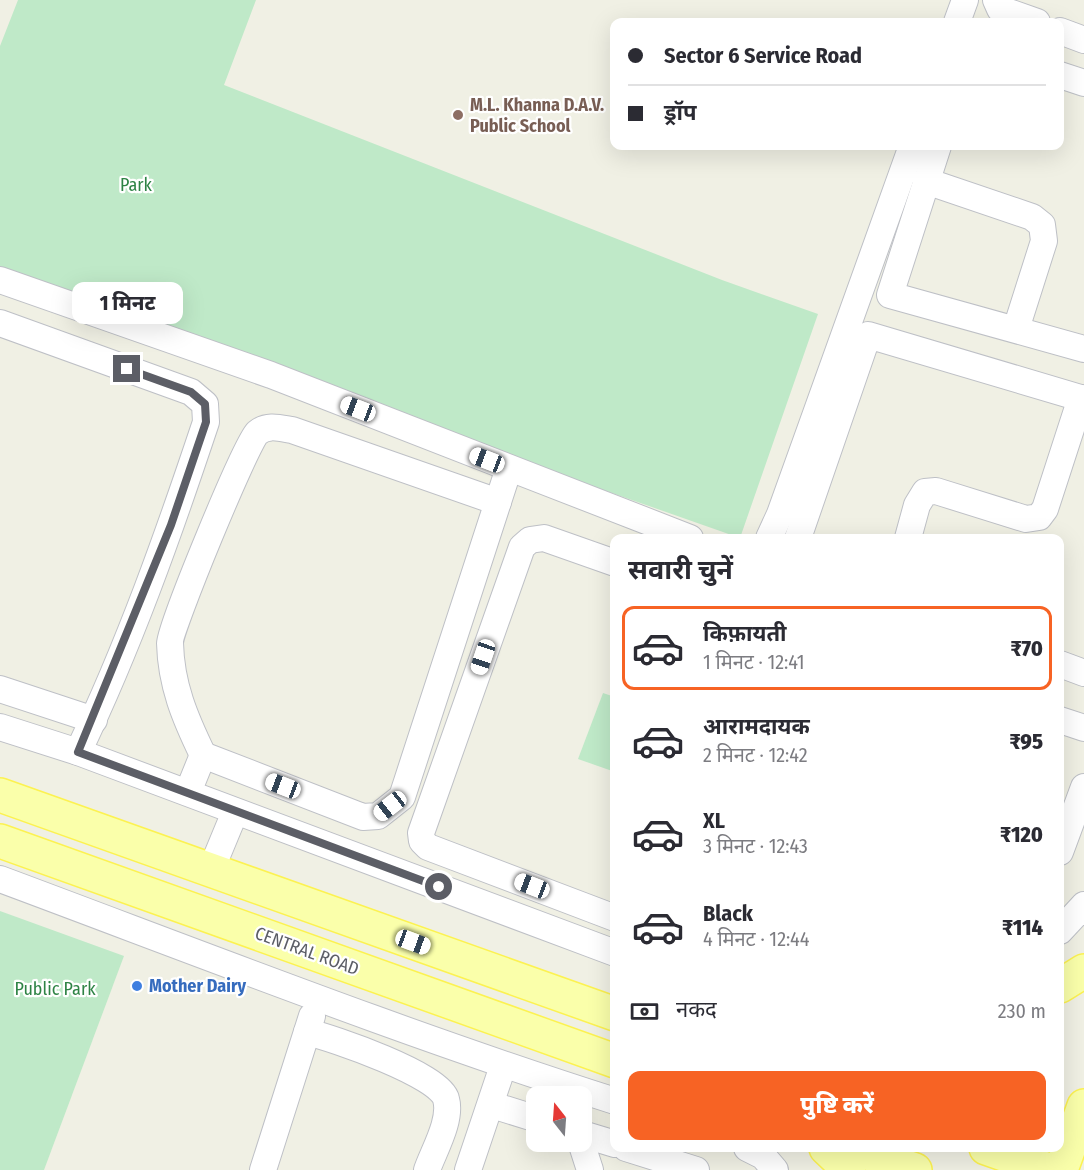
<!DOCTYPE html>
<html lang="hi">
<meta charset="utf-8">
<style>
:root{--surface:#fff;--page:#f2f2f3;--text:#2b2b33;--muted:#7c7c81;--line:#e1e1e2;--accent:#f76324}
body{margin:0;font-family:"Fira Sans Condensed","Noto Sans Devanagari",sans-serif;background:var(--page);color:var(--text);height:100vh;display:flex;flex-direction:column;font-size:22px;white-space:nowrap}
*{box-sizing:border-box;margin:0}
p{font-size:20px;color:var(--muted)}
.icon{flex:none;width:33px;height:33px;fill:none;stroke:currentColor;stroke-width:2;stroke-linecap:round;stroke-linejoin:round}
.map{position:relative;flex:1;overflow:hidden}
.sheet{position:absolute;left:610px;top:534px;width:454px;height:618px;display:flex;flex-direction:column;background:var(--surface);border-radius:12px;box-shadow:0 6px 24px #0002}
.sheet>*{flex:none}
.top-card{position:absolute;left:610px;top:18px;width:454px;height:132px;border-radius:12px;box-shadow:0 6px 24px #0002;display:grid;align-content:center;height:132px;padding:0 18px;background:var(--surface)}
.needle{width:39px;rotate:343deg}
.controls{position:absolute;left:526px;top:1086px;display:grid;gap:12px}
.controls a{display:grid;place-items:center;width:66px;height:66px;border-radius:12px;background:var(--surface);box-shadow:0 6px 24px #0002;font-size:30px}
.end{position:absolute;width:27px;height:27px;margin:-14px;border:8px solid #5c5e66;background:#fff;box-shadow:0 0 0 3px #fff}
.from{border-radius:50%}
.bubble{position:absolute;height:42px;border-radius:12px;background:var(--surface);box-shadow:0 6px 24px #0002;font-size:20px;font-weight:800;line-height:42px;text-align:center}
.car{position:absolute;width:18px;height:36px;margin:-18px -9px;border-radius:8px;box-shadow:0 0 4px 2px #0007;background:linear-gradient(#fff 24%,#345 0 40%,#fff 0 76%,#345 0 86%,#fff 0)}
.top-card b{display:flex;align-items:center;gap:21px;height:57px;font-size:22px}
.top-card b+b{border-top:2px solid var(--line)}
.top-card i{width:15px;height:15px;background:var(--text)}
ul{padding:0;list-style:none}
li{display:flex;align-items:center;gap:18px;height:84px;margin:0 12px 9px;padding:0 6px;border:3px solid transparent;border-radius:12px}
li div{flex:1}
li b{display:block;font-size:22px}
li em{font-style:normal;font-weight:800}
li.active{border-color:var(--accent)}
li>.icon{width:54px;height:54px;stroke-width:1.5}
h2{padding:0 18px;font-size:27px;line-height:72px}
.pay{display:flex;align-items:center;gap:15px;height:66px;padding:0 18px;font-size:22px}
.pay p{margin-inline-start:auto}
.primary-button{display:flex;gap:12px;margin-top:auto;padding:12px 18px}
.primary-button a{flex:1;height:69px;border-radius:12px;background:var(--accent);color:#fff;font-size:24px;font-weight:800;line-height:69px;text-align:center}
.map>svg:first-child{display:block}
</style>
<div class="map">
<svg width="1084" height="1170" viewBox="0 0 1084 1170">
<rect width="100%" height="100%" fill="#f0f0e4"/>
<!-- green -->
<g fill="#bfe9c8">
<polygon points="18,0 256,0 224,85 722,280 818,314 740,538 0,278 0,46"/>
<polygon points="603,693 615,697 615,772 578,759"/>
<polygon points="0,911 124,956 44,1170 0,1170"/>
</g>
<g fill="none" stroke-linecap="round" stroke-linejoin="round">
<!-- minor casing -->
<g stroke="#bec0c6" stroke-width="28">
<g id="minor">
<polyline points="996,0 1000,9 1037,22"/>
<polyline points="957,22 965,0"/>
<polyline points="1060,31 1084,40"/>
<polyline points="1060,75 1084,83"/>
<polyline points="938,146 890,295 1084,349"/>
<polyline points="926,181 1032,217 1042,225 1044,241 1016,329"/>
<polyline points="0,280 271,375 690,538"/>
<path d="M0 323 191 392 205 404 206 422C169 533 129 646 78 752"/>
<polyline points="769,538 780,514 912,146"/>
<polyline points="798,538 868,335 1084,399"/>
<polyline points="908,538 917,505 925,492 936,491 1026,519 1039,517 1045,509 1081,398"/>
<polyline points="615,563 544,538 530,540 522,547 421,833 422,841 428,847 615,918"/>
<polyline points="1060,664 1084,673"/>
<polyline points="0,689 94,720"/>
<polyline points="1060,720 1084,728"/>
<polyline points="0,727 78,752 615,953"/>
<path d="M203 755C185 718 171 685 170 643 169 630 247 441 257 433 267 424 280 428 292 430L498 502"/>
<polyline points="188,792 203,755 363,817 378,816 402,797 509,468"/>
<polyline points="1060,852 1084,787"/>
<polyline points="211,870 235,812"/>
<path d="M0 879C204 955 407 1035 615 1101"/>
<polyline points="1060,931 1084,905"/>
<path d="M307 1032C333 1038 440 1075 446 1099 452 1120 434 1150 427 1170"/>
<polyline points="492,1105 537,1119"/>
<polyline points="582,1134 615,1144"/>
<polyline points="581,1142 590,1170"/>
<polyline points="626,1148 696,1170"/>
<polyline points="747,1148 763,1156 775,1170"/>
<polyline points="263,1170 312,1016"/>
<polyline points="468,1170 503,1066"/>
</g>
</g>
<!-- major casing -->
<g stroke="#fcf251" stroke-width="36">
<g id="major">
<polyline points="0,795 615,1014"/>
<polyline points="0,841 615,1061"/>
<polyline points="1060,986 1084,971"/>
<polyline points="826,1148 849,1170"/>
<polyline points="854,1148 915,1170"/>
<polyline points="986,1148 1049,1170"/>
<polyline points="1061,1170 1084,1106"/>
</g>
</g>
<!-- minor -->
<use href="#minor" stroke="#fff" stroke-width="26"/>
<!-- major -->
<use href="#major" stroke="#faffaa" stroke-width="33"/>
</g>
<g fill="none" stroke-linecap="round" stroke-linejoin="round">
<!-- route -->
<polyline stroke="#5c5e66" stroke-width="8" points="127,369 191,392 205,404 206,422 171,525 78,752 439,887"/>
</g>
<!-- markers -->
<circle fill="#8d6e63" stroke="#fff" stroke-width="2" cx="458" cy="115" r="6"/>
<circle fill="#3f7fe0" stroke="#fff" stroke-width="2" cx="137" cy="986" r="6"/>
<g text-anchor="middle" dominant-baseline="central" stroke-width="4.5" stroke-linejoin="round" paint-order="stroke">
<!-- education labels -->
<g font-size="18" font-weight="bold" fill="#785e54" stroke="#fff" text-anchor="start">
<text x="470" y="105">M.L. Khanna D.A.V.<tspan x="470" dy="21">Public School</tspan></text>
</g>
<!-- park labels -->
<g font-size="18" fill="#2e8345" stroke="#fff">
<text x="136" y="185">Park</text>
<text x="55" y="989">Public Park</text>
</g>
<!-- street labels -->
<g font-size="18" fill="#5c5e66" stroke="#fff">
<text transform="translate(307 951) rotate(20)">CENTRAL ROAD</text>
</g>
<!-- shop labels -->
<g font-size="18" font-weight="bold" fill="#366cbe" stroke="#fff" text-anchor="start">
<text x="149" y="986">Mother Dairy</text>
</g>
</g>
</svg>
<div class="controls">
<a><svg class="needle" viewBox="-14 -14 28 28"><path d="M0-13l5 13h-10z" fill="#e53935"/><path d="M0 13l5-13h-10z" fill="#7c7c81"/></svg></a>
</div>
<i class="end from" style="left:439px;top:887px"></i>
<i class="end" style="left:127px;top:369px"></i>
<div class="bubble" style="left:72px;top:282px;width:111px">1 मिनट</div>
<i class="car" style="left:358px;top:409px;rotate:291deg"></i>
<i class="car" style="left:487px;top:460px;rotate:291deg"></i>
<i class="car" style="left:483px;top:657px;rotate:199deg"></i>
<i class="car" style="left:283px;top:786px;rotate:291deg"></i>
<i class="car" style="left:390px;top:806px;rotate:232deg"></i>
<i class="car" style="left:532px;top:886px;rotate:291deg"></i>
<i class="car" style="left:413px;top:942px;rotate:110deg"></i>
<div class="top-card">
<b><i class="from"></i>Sector 6 Service Road</b>
<b><i></i>ड्रॉप</b>
</div>
<section class="sheet">
<h2>सवारी चुनें</h2>
<ul>
<li class="active"><svg class="icon" aria-label="car" viewBox="0 0 24 24"><path d="M5 17H2v-5l4-1 3-4h7l3 4 3 1v5h-3M9 17h6M6 11h13"/><circle cx="7" cy="17" r="2"/><circle cx="17" cy="17" r="2"/></svg><div><b>किफ़ायती</b><p>1 मिनट · 12:41</p></div><em>₹70</em></li>
<li><svg class="icon" aria-label="car" viewBox="0 0 24 24"><path d="M5 17H2v-5l4-1 3-4h7l3 4 3 1v5h-3M9 17h6M6 11h13"/><circle cx="7" cy="17" r="2"/><circle cx="17" cy="17" r="2"/></svg><div><b>आरामदायक</b><p>2 मिनट · 12:42</p></div><em>₹95</em></li>
<li><svg class="icon" aria-label="car" viewBox="0 0 24 24"><path d="M5 17H2v-5l4-1 3-4h7l3 4 3 1v5h-3M9 17h6M6 11h13"/><circle cx="7" cy="17" r="2"/><circle cx="17" cy="17" r="2"/></svg><div><b>XL</b><p>3 मिनट · 12:43</p></div><em>₹120</em></li>
<li><svg class="icon" aria-label="car" viewBox="0 0 24 24"><path d="M5 17H2v-5l4-1 3-4h7l3 4 3 1v5h-3M9 17h6M6 11h13"/><circle cx="7" cy="17" r="2"/><circle cx="17" cy="17" r="2"/></svg><div><b>Black</b><p>4 मिनट · 12:44</p></div><em>₹114</em></li>
</ul>
<div class="pay"><svg class="icon" aria-label="cash" viewBox="0 0 24 24"><path d="M3 7h18v10H3z"/><circle cx="12" cy="12" r="2"/></svg>नकद<p>230 m</p></div>
<div class="primary-button"><a>पुष्टि करें</a></div>
</section>
</div>
